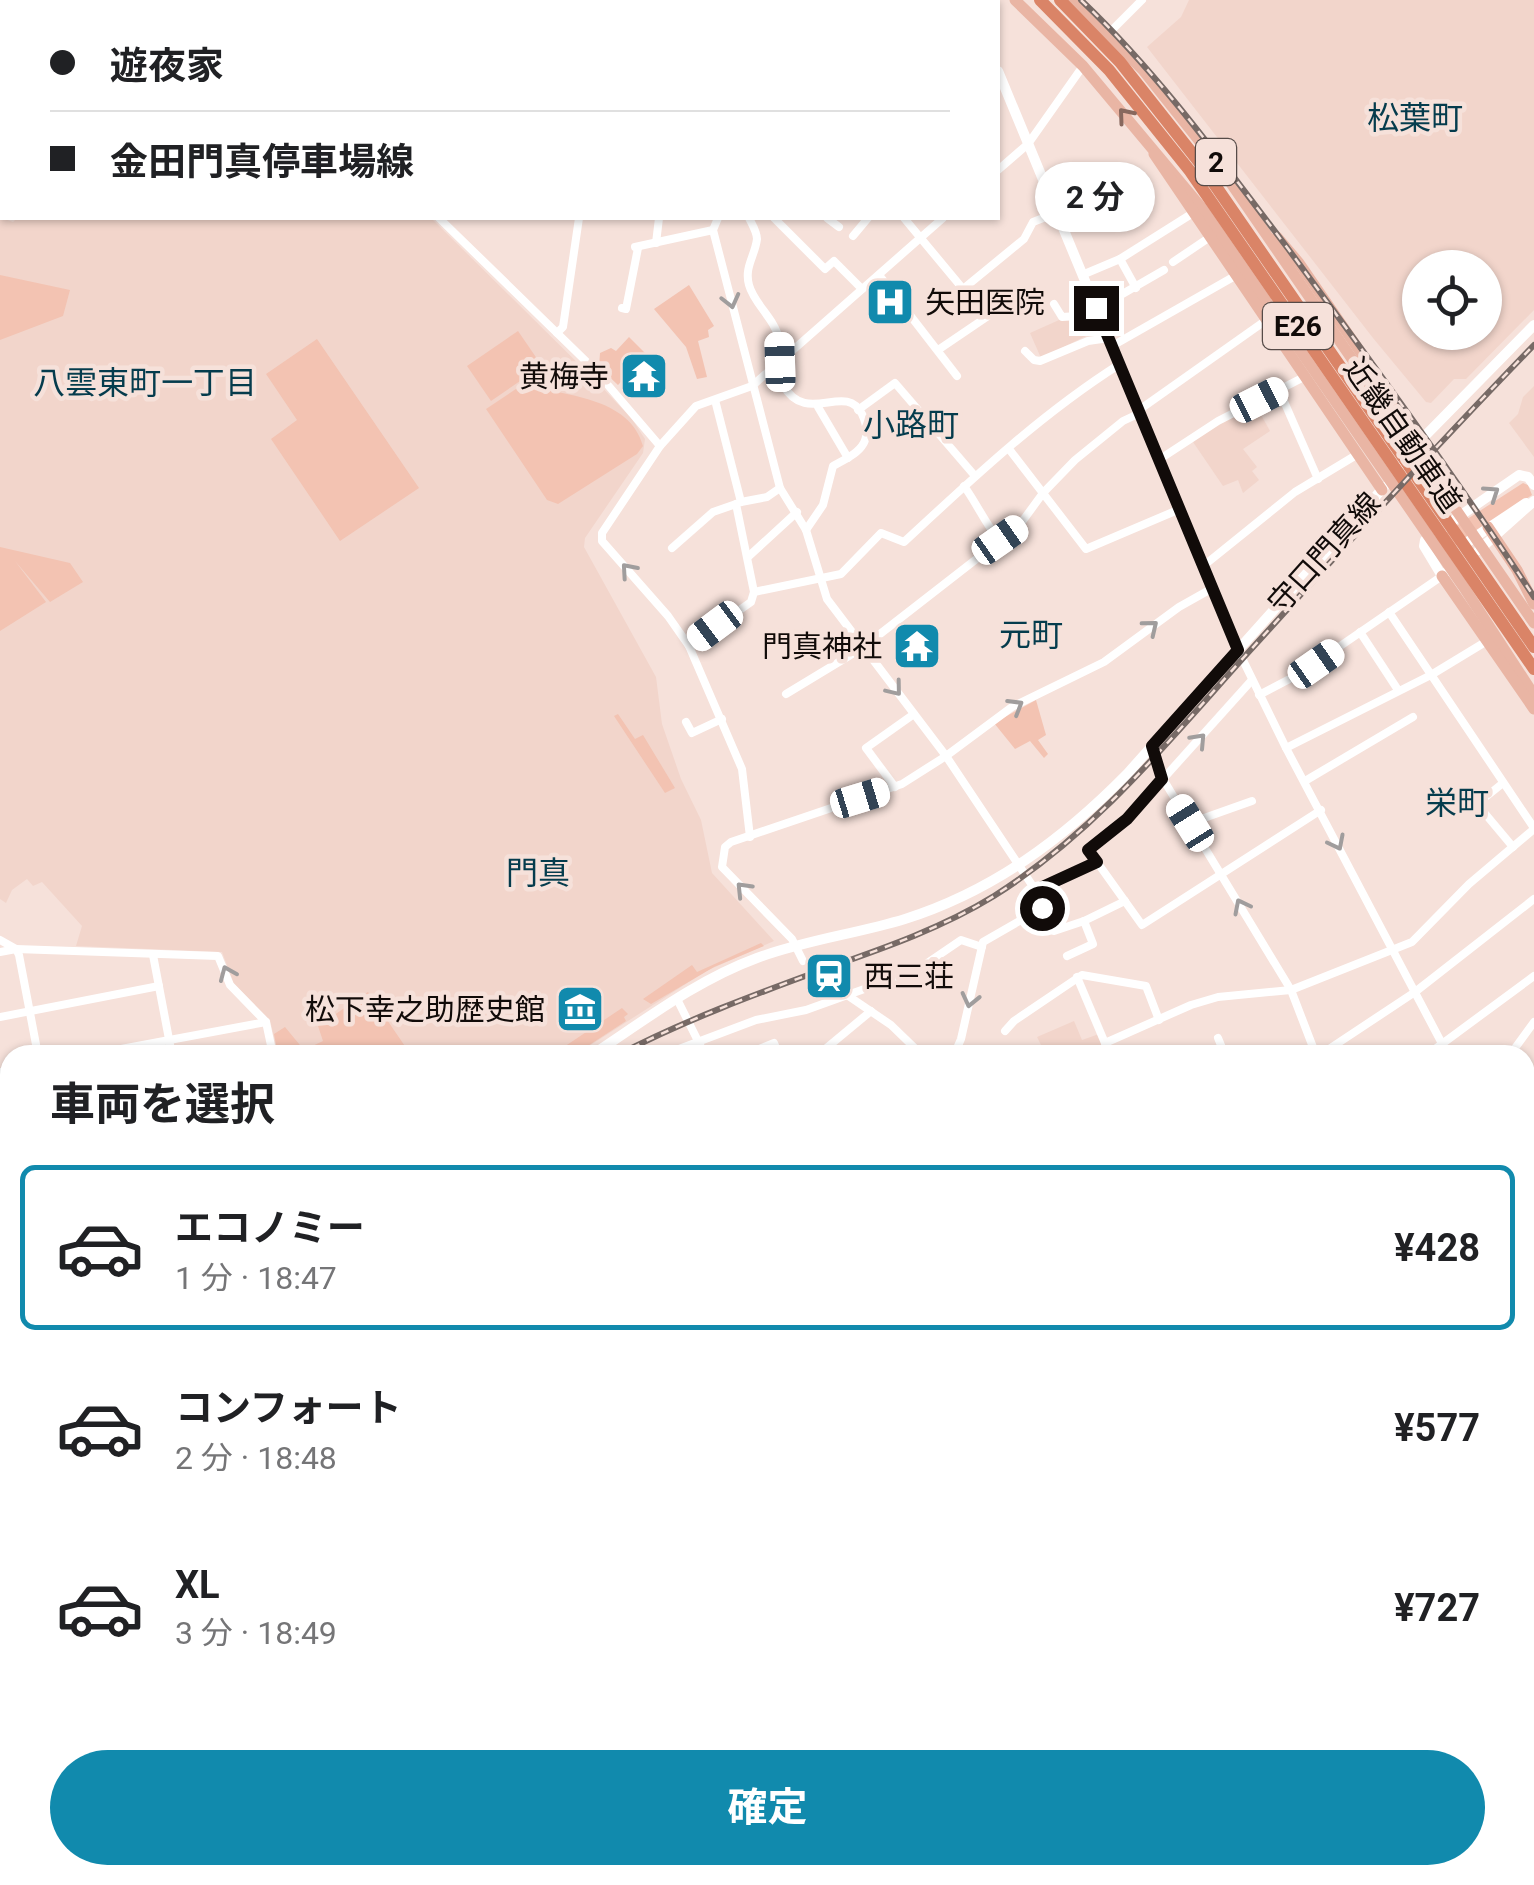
<!DOCTYPE html>
<html lang="ja">
<meta charset="utf-8">
<style>
:root{--surface:#fff;--page:#f2f2f2;--text:#202124;--muted:#757577;--line:#e0e0e0;--accent:#118aad}
body{margin:0;font-family:Roboto,"Noto Sans JP",sans-serif;background:var(--page);color:var(--text);height:100vh;display:flex;flex-direction:column;font-size:38px;white-space:nowrap}
*{box-sizing:border-box;margin:0}
p{font-size:32px;color:var(--muted)}
.icon{flex:none;width:55px;height:55px;fill:none;stroke:currentColor;stroke-width:2;stroke-linecap:round;stroke-linejoin:round}
.map{position:relative;flex:1;overflow:hidden}
.panel{position:absolute;left:0px;top:1045px;width:1535px;height:840px;display:flex;flex-direction:column;background:var(--surface);border-radius:30px 30px 0 0;box-shadow:0 2px 8px #0004}
.panel>*{flex:none}
.banner{position:absolute;left:0px;top:0px;width:1000px;height:220px;box-shadow:0 2px 8px #0004;display:grid;align-content:center;height:220px;padding:0 50px;background:var(--surface)}
.controls{position:absolute;left:1402px;top:250px;display:grid;gap:20px}
.controls a{display:grid;place-items:center;width:100px;height:100px;border-radius:50%;background:var(--surface);box-shadow:0 2px 8px #0004;font-size:50px}
.end{position:absolute;width:45px;height:45px;margin:-22px;border:12px solid #110b09;background:#fff;box-shadow:0 0 0 5px #fff}
.from{border-radius:50%}
.bubble{position:absolute;height:70px;border-radius:35px;background:var(--surface);box-shadow:0 2px 8px #0004;font-size:32px;font-weight:700;line-height:70px;text-align:center}
.car{position:absolute;width:30px;height:60px;margin:-30px -15px;border-radius:12px;box-shadow:0 0 8px 2px #0007;background:linear-gradient(#fff 24%,#345 0 40%,#fff 0 76%,#345 0 86%,#fff 0)}
.banner b{display:flex;align-items:center;gap:35px;height:95px;font-size:38px}
.banner b+b{border-top:2px solid var(--line)}
.banner i{width:25px;height:25px;background:var(--text)}
ul{padding:0;list-style:none}
li{display:flex;align-items:center;gap:30px;height:165px;margin:0 20px 15px;padding:0 30px;border:5px solid transparent;border-radius:15px}
li div{flex:1}
li b{display:block;font-size:38px}
li em{font-style:normal;font-weight:700}
li.active{border-color:var(--accent)}
li>.icon{width:90px;height:90px;stroke-width:1.5}
h2{padding:0 50px;font-size:45px;line-height:120px}
.primary-button{display:flex;gap:20px;margin-top:auto;padding:20px 50px}
.primary-button a{flex:1;height:115px;border-radius:60px;background:var(--accent);color:#fff;font-size:40px;font-weight:700;line-height:115px;text-align:center}
.map>svg:first-child{display:block}
</style>
<div class="map">
<svg width="1534" height="1885" viewBox="0 0 1534 1885">
<rect width="100%" height="100%" fill="#f6e1da"/>
<!-- built -->
<g fill="#f2d5cb" fill-rule="evenodd">
<path d="M1189 0H1534V310L1466 379H1454L1431 403 1426 402 1373 338 1147 47 1181 17ZM1420 268H1485V332H1420Z"/>
<polygon points="0,212 2,218 13,222 17,218 431,218 596,381 632,419 645,439 643,453 585,538 584,547 656,677 662,724 681,779 701,820 712,873 774,941 706,971 575,1055 278,1055 270,1020 234,984 222,952 76,946 82,926 42,882 33,886 27,879 12,890 6,903 0,899"/>
<polygon points="1095,312 1104,335 1086,336 1041,358 1030,333 1068,316 1075,317 1078,321"/>
<polygon points="1534,386 1534,457 1509,423 1518,414 1523,397"/>
<polygon points="1255,404 1270,431 1243,449 1257,467 1252,471 1259,480 1243,493 1238,480 1223,486 1191,439"/>
<polygon points="1074,1021 1082,1040 1099,1034 1105,1050 1094,1055 1046,1055 1037,1037"/>
</g>
<!-- green -->
<g fill="#f3c3b2">
<polygon points="0,275 70,290 63,316 0,340"/>
<polygon points="689,285 714,326 708,330 709,337 698,341 707,377 697,379 686,347 654,309"/>
<polygon points="518,331 542,366 491,401 467,366"/>
<polygon points="629,337 647,355 618,385 599,367 600,353 611,348 616,351"/>
<polygon points="317,339 419,488 340,541 271,439 297,420 266,374"/>
<path d="M522 385C564 395 630 397 643 446L637 454 558 504 547 500 486 409Z"/>
<polygon points="1523,483 1528,485 1532,495 1439,557 1430,543"/>
<polygon points="0,547 70,563 83,582 50,602 15,561 46,602 0,631"/>
<polygon points="1036,700 1046,735 1038,740 1048,754 1044,758 1030,741 1015,749 994,723"/>
<polygon points="618,714 635,739 643,735 675,788 665,793 614,716"/>
<polygon points="761,943 764,946 714,967 651,1004 643,999 692,965 697,972"/>
<polygon points="368,992 411,1055 278,1055 274,1034 285,1027 304,1050 323,1041 318,1026"/>
<polygon points="622,1008 628,1014 624,1017 626,1021 574,1055 552,1055"/>
</g>
<g fill="none" stroke-linecap="round" stroke-linejoin="round">
<!-- stream -->
<polyline stroke="#7ac0db" stroke-width="2.5" points="1527,1784 1534,1794"/>
<!-- street -->
<g stroke="#fff" stroke-width="8">
<polyline points="219,0 222,2"/>
<polyline points="303,0 304,2"/>
<polyline points="393,0 393,2"/>
<polyline points="442,0 442,2"/>
<polyline points="623,0 631,2"/>
<polyline points="667,0 669,2"/>
<polyline points="266,2 273,0"/>
<polyline points="349,2 357,0"/>
<polyline points="509,2 510,0"/>
<polyline points="555,2 555,0"/>
<polyline points="603,2 603,0"/>
<polyline points="681,2 685,0"/>
<polyline points="734,2 735,0"/>
<polyline points="782,2 784,0"/>
<polyline points="854,2 859,0"/>
<polyline points="1109,33 1142,0"/>
<polyline points="998,170 1028,144 1083,66"/>
<polyline points="439,218 595,370 660,446"/>
<polyline points="718,218 713,230 780,488 806,530 827,599 946,756 1036,891 1054,931 1084,921 1125,901"/>
<path d="M749 218C752 224 757 232 757 239 755 256 744 267 749 285 754 304 775 319 779 339 782 354 775 372 783 385 807 427 845 381 862 414 876 444 856 454 833 466L823 505 806 530"/>
<polyline points="774,218 825,269 834,261 862,289"/>
<polyline points="827,218 839,227"/>
<polyline points="904,218 963,289 1024,239 1033,222 1056,213"/>
<polyline points="853,236 868,218"/>
<polyline points="656,243 659,218"/>
<polyline points="635,247 713,230"/>
<polyline points="1120,259 1136,288"/>
<polyline points="1173,262 1210,237"/>
<polyline points="879,275 957,376"/>
<polyline points="1082,275 1120,259 1193,213"/>
<polyline points="1112,300 1164,270"/>
<polyline points="1054,304 1062,317 1078,316 1096,308"/>
<polyline points="622,308 626,309 638,248"/>
<polyline points="557,333 563,327 579,218"/>
<polyline points="1112,346 1235,276"/>
<polyline points="938,350 997,310"/>
<polyline points="1025,351 1034,360 1040,361 1088,341 1109,338"/>
<polyline points="1279,390 1318,479"/>
<polyline points="818,407 848,458"/>
<polyline points="858,410 895,383 975,476"/>
<polyline points="1139,410 1265,321"/>
<polyline points="1009,449 1086,549 1180,509"/>
<polyline points="1160,459 1218,421 1304,377"/>
<path d="M964 486C977 504 985 523 999 540"/>
<polyline points="741,502 767,497 780,488"/>
<polyline points="672,548 713,512 736,504"/>
<polyline points="749,556 797,512"/>
<polyline points="1202,567 1295,492 1358,454"/>
<path d="M754 592 841 574 881 533 904 542C972 479 1041 414 1120 364"/>
<polyline points="1389,612 1534,828"/>
<polyline points="1360,632 1398,690"/>
<polyline points="689,646 751,602 754,592 736,504 741,502 715,400"/>
<polyline points="1238,650 1286,748 1448,1055"/>
<polyline points="786,694 862,648 1019,526 1043,493 1075,460 1123,421 1140,413"/>
<polyline points="1259,695 1301,673 1442,576"/>
<polyline points="686,722 692,733 722,719"/>
<polyline points="1152,746 1163,779 1291,990 1316,1055"/>
<polyline points="1286,748 1431,675 1487,641"/>
<polyline points="1305,781 1413,717"/>
<polyline points="1503,783 1477,804 1513,847"/>
<polyline points="895,787 866,748 914,714"/>
<polyline points="1190,823 1252,801"/>
<polyline points="750,837 742,769 689,646 668,616 602,541 602,533 660,446 696,406 752,386 943,218"/>
<polyline points="1097,862 1142,925 1321,810"/>
<polyline points="1036,891 1097,862 1089,850 1127,819 1252,680"/>
<polyline points="0,940 16,949 19,955 38,1055"/>
<polyline points="0,952 16,949 218,956 230,985 266,1022 273,1055"/>
<polyline points="153,955 172,1055"/>
<polyline points="1067,956 1093,944 1084,921"/>
<polyline points="803,961 792,939 722,867 725,847 731,842 902,784 946,756 1012,707 1104,662 1179,607 1211,589"/>
<polyline points="1077,977 1110,1055"/>
<polyline points="844,993 891,1025 922,1055"/>
<polyline points="677,999 705,1055"/>
<polyline points="0,1017 159,986"/>
<polyline points="1005,1031 1014,1021 1082,975 1146,986 1159,1020"/>
<polyline points="1218,1038 1225,1055"/>
<polyline points="1105,1043 1191,1005 1218,997 1291,990 1412,942 1469,884 1534,829"/>
<polyline points="89,1055 266,1022"/>
<polyline points="663,1055 756,1020 806,1010 917,970 961,940 982,947"/>
<polyline points="744,1055 774,1043 779,1055"/>
<polyline points="818,1055 871,1011"/>
<polyline points="954,1055 961,1039 983,942 1042,908"/>
<polyline points="1320,1055 1415,992 1534,899"/>
<polyline points="1427,1055 1534,976"/>
<polyline points="1510,1055 1534,1022"/>
<polyline points="0,1072 10,1071"/>
<polyline points="0,1134 10,1132"/>
<polyline points="0,1191 10,1189"/>
<polyline points="1525,1200 1534,1217"/>
<polyline points="1525,1231 1534,1227"/>
<polyline points="0,1251 10,1249"/>
<polyline points="1525,1331 1532,1319"/>
<polyline points="0,1372 10,1371"/>
<polyline points="1525,1404 1534,1416"/>
<polyline points="0,1436 10,1434"/>
<polyline points="0,1489 10,1487"/>
<polyline points="1525,1520 1534,1513"/>
<polyline points="0,1545 10,1543"/>
<polyline points="0,1632 10,1631"/>
<polyline points="1525,1680 1534,1673"/>
<polyline points="1525,1724 1534,1717"/>
<polyline points="1525,1773 1534,1784"/>
<polyline points="1525,1798 1534,1809"/>
<polyline points="1525,1866 1534,1859"/>
<polyline points="138,1875 142,1885"/>
<polyline points="373,1875 385,1885"/>
<polyline points="428,1875 436,1885"/>
<polyline points="787,1875 794,1885"/>
<polyline points="979,1875 987,1885"/>
<polyline points="1083,1875 1091,1885"/>
<polyline points="1120,1875 1128,1885"/>
<polyline points="1188,1875 1196,1885"/>
<polyline points="1296,1875 1303,1885"/>
<polyline points="1339,1875 1347,1885"/>
<polyline points="16,1885 17,1875"/>
<polyline points="115,1885 126,1875"/>
<polyline points="202,1885 205,1875"/>
<polyline points="239,1885 245,1875"/>
<polyline points="275,1885 277,1875"/>
<polyline points="345,1885 353,1875"/>
<polyline points="501,1885 518,1875"/>
<polyline points="536,1885 537,1875"/>
<polyline points="609,1885 610,1875"/>
<polyline points="720,1885 731,1875"/>
<polyline points="833,1885 845,1875"/>
<polyline points="946,1885 958,1875"/>
<polyline points="1006,1885 1019,1875"/>
<polyline points="1064,1885 1077,1875"/>
<polyline points="1225,1885 1237,1875"/>
<polyline points="1271,1885 1283,1875"/>
<polyline points="1388,1885 1400,1875"/>
<polyline points="1501,1885 1514,1875"/>
</g>
<!-- secondary -->
<g stroke="#fff" stroke-width="10">
<polyline points="968,0 969,2"/>
<polyline points="998,71 1238,650"/>
<polyline points="1401,465 1421,440 1534,325"/>
<polyline points="1454,520 1519,475 1528,477 1534,485"/>
<polyline points="1436,532 1425,540 1424,546 1442,576 1448,571"/>
<polyline points="1469,541 1526,503"/>
<polyline points="1479,550 1534,501"/>
<path d="M592 1055C645 1020 697 980 757 958 805 940 856 934 905 919 993 891 1063 839 1127 774L1384 487"/>
<polyline points="1525,1112 1534,1106"/>
<polyline points="0,1311 10,1309"/>
<polyline points="1525,1581 1534,1574"/>
<polyline points="1525,1593 1534,1586"/>
<polyline points="0,1681 10,1648"/>
<polyline points="0,1867 10,1866"/>
<polyline points="300,1875 308,1885"/>
<polyline points="1141,1885 1154,1875"/>
<polyline points="1157,1885 1170,1875"/>
</g>
<!-- primary -->
<g stroke="#e9b5a4" stroke-width="11">
<polyline points="1015,0 1083,66 1201,207 1463,586 1534,695"/>
<polyline points="1073,0 1143,70 1217,163 1534,623"/>
<polyline points="1154,154 1382,490"/>
<polyline points="1277,237 1299,263 1421,440"/>
<polyline points="1488,527 1517,570 1534,604"/>
<polyline points="1442,576 1534,709"/>
</g>
<!-- highway -->
<g stroke="#da8467" stroke-width="12">
<polyline points="1040,0 1109,70 1190,171 1534,669"/>
<polyline points="1060,0 1120,62 1199,162 1534,647"/>
<polyline points="0,9 2,0"/>
</g>
<!-- rail casing -->
<g stroke="#776a66" stroke-width="6">
<g id="rail">
<path d="M1081 0C1160 75 1223 163 1289 250 1373 364 1457 479 1534 597"/>
<path d="M618 1055C685 1020 756 994 827 968 884 948 942 928 994 896 1094 833 1167 743 1245 656 1340 551 1435 447 1534 345"/>
<polyline points="0,1744 10,1715"/>
<polyline points="0,1828 10,1780"/>
<polyline points="3,1885 10,1856"/>
</g>
</g>
<!-- rail -->
<use href="#rail" stroke="#f6e1da" stroke-width="2.5" stroke-dasharray="8" stroke-linecap="butt"/>
</g>
<!-- one-way arrows -->
<defs><path id="oneway-chevron" d="M-2-3.5L2.5 0L-2 3.5" fill="none" stroke-width="1.6" stroke-linecap="round" stroke-linejoin="round" transform="scale(2.5)"/></defs>
<use stroke="#88685e" href="#oneway-chevron" transform="translate(1125 115) rotate(-130)"/>
<g stroke="#a09d9d">
<use href="#oneway-chevron" transform="translate(731 301) rotate(76)"/>
<use href="#oneway-chevron" transform="translate(1492 493) rotate(-34)"/>
<use href="#oneway-chevron" transform="translate(628 570) rotate(-131)"/>
<use href="#oneway-chevron" transform="translate(1151 627) rotate(-39)"/>
<use href="#oneway-chevron" transform="translate(895 689) rotate(51)"/>
<use href="#oneway-chevron" transform="translate(1016 706) rotate(-31)"/>
<use href="#oneway-chevron" transform="translate(1199 740) rotate(-47)"/>
<use href="#oneway-chevron" transform="translate(1337 843) rotate(63)"/>
<use href="#oneway-chevron" transform="translate(743 889) rotate(-134)"/>
<use href="#oneway-chevron" transform="translate(1241 906) rotate(-117)"/>
<use href="#oneway-chevron" transform="translate(227 973) rotate(-113)"/>
<use href="#oneway-chevron" transform="translate(970 1000) rotate(103)"/>
</g>
<g fill="none" stroke-linecap="round" stroke-linejoin="round">
<!-- route -->
<polyline stroke="#110b09" stroke-width="12" points="1042,908 1036,890 1097,862 1088,850 1127,819 1162,779 1152,746 1238,650 1096,308"/>
</g>
<!-- icons -->
<defs>
<g id="hospital-square" transform="scale(2.5)"><rect x="-9" y="-9" width="18" height="18" rx="4" fill="#118aad" stroke="#f6e1da"/><path d="M-5-5h3v3.5h4V-5h3V5h-3V1.5h-4V5h-3Z" fill="#fff"/></g>
<g id="temple-square" transform="scale(2.5)"><rect x="-9" y="-9" width="18" height="18" rx="4" fill="#118aad" stroke="#f6e1da"/><path d="M0-6L5-2H3V0L6.5 2.5H4V6H1.5V3h-3V6H-4V2.5H-6.5L-3 0V-2H-5Z" fill="#fff"/></g>
<g id="station-square" transform="scale(2.5)"><rect x="-9" y="-9" width="18" height="18" rx="4" fill="#118aad" stroke="#f6e1da"/><path d="M-3-6H3Q5-6 5-4V2Q5 4 3 4L4.5 6H3L1.5 4h-3L-3 6H-4.5L-3 4Q-5 4-5 2V-4Q-5-6-3-6ZM-3.5-4v3h7v-3ZM-3.5 1v1.5H-2V1ZM2 1v1.5H3.5V1Z" fill="#fff"/></g>
<g id="museum-square" transform="scale(2.5)"><rect x="-9" y="-9" width="18" height="18" rx="4" fill="#118aad" stroke="#f6e1da"/><path d="M0-6L6-3V-2H-6V-3ZM-5-1h2V3h-2ZM-1-1h2V3h-2ZM3-1h2V3H3ZM-6 4H6V6H-6Z" fill="#fff"/></g>
</defs>
<g fill-rule="evenodd">
<use href="#hospital-square" x="890" y="302"/>
<use href="#temple-square" x="644" y="376"/>
<use href="#temple-square" x="917" y="646"/>
<use href="#station-square" x="829" y="976"/>
<use href="#museum-square" x="580" y="1009"/>
</g>
<g text-anchor="middle" dominant-baseline="central" stroke-width="9" stroke-linejoin="round" paint-order="stroke">
<!-- shield labels -->
<g fill="#f6e1da" stroke="#564b48" stroke-width="2.5">
<rect x="1196" y="139" width="40" height="46" rx="8"/>
<rect x="1263" y="303" width="70" height="46" rx="8"/>
</g>
<g font-size="28" font-weight="bold" fill="#110b09">
<text x="1216" y="162">2</text>
<text x="1298" y="326">E26</text>
</g>
<!-- poi labels -->
<g font-size="30" fill="#110b09" stroke="#f6e1da" text-anchor="end">
<text x="925" y="302" text-anchor="start">矢田医院</text>
<text x="609" y="376">黄梅寺</text>
<text x="882" y="646">門真神社</text>
<text x="864" y="976" text-anchor="start">西三荘</text>
<text x="545" y="1009">松下幸之助歴史館</text>
</g>
<!-- street labels -->
<g font-size="30" fill="#110b09" stroke="#f6e1da">
<text transform="translate(1403 435) rotate(55)">近畿自動車道</text>
<text transform="translate(1324 553) rotate(-48)">守口門真線</text>
</g>
<!-- neighbourhood labels -->
<g font-size="32" fill="#053c4d" stroke="#f6e1da">
<text x="1415" y="118">松葉町</text>
<text x="145" y="383">八雲東町一丁目</text>
<text x="911" y="425">小路町</text>
<text x="1031" y="635">元町</text>
<text x="1457" y="803">栄町</text>
<text x="538" y="873">門真</text>
</g>
</g>
</svg>
<div class="controls">
<a><svg class="icon" aria-label="locate" viewBox="0 0 24 24"><circle cx="12" cy="12" r="6"/><path d="M12 2v4M12 18v4M2 12h4M18 12h4"/></svg></a>
</div>
<i class="end from" style="left:1042px;top:908px"></i>
<i class="end" style="left:1096px;top:308px"></i>
<div class="bubble" style="left:1035px;top:162px;width:120px">2 分</div>
<i class="car" style="left:780px;top:362px;rotate:358deg"></i>
<i class="car" style="left:1259px;top:400px;rotate:63deg"></i>
<i class="car" style="left:1000px;top:540px;rotate:55deg"></i>
<i class="car" style="left:715px;top:626px;rotate:233deg"></i>
<i class="car" style="left:1316px;top:664px;rotate:55deg"></i>
<i class="car" style="left:860px;top:798px;rotate:73deg"></i>
<i class="car" style="left:1190px;top:823px;rotate:328deg"></i>
<div class="banner">
<b><i class="from"></i>遊夜家</b>
<b><i></i>金田門真停車場線</b>
</div>
<section class="panel">
<h2>車両を選択</h2>
<ul>
<li class="active"><svg class="icon" aria-label="car" viewBox="0 0 24 24"><path d="M5 17H2v-5l4-1 3-4h7l3 4 3 1v5h-3M9 17h6M6 11h13"/><circle cx="7" cy="17" r="2"/><circle cx="17" cy="17" r="2"/></svg><div><b>エコノミー</b><p>1 分 · 18:47</p></div><em>¥428</em></li>
<li><svg class="icon" aria-label="car" viewBox="0 0 24 24"><path d="M5 17H2v-5l4-1 3-4h7l3 4 3 1v5h-3M9 17h6M6 11h13"/><circle cx="7" cy="17" r="2"/><circle cx="17" cy="17" r="2"/></svg><div><b>コンフォート</b><p>2 分 · 18:48</p></div><em>¥577</em></li>
<li><svg class="icon" aria-label="car" viewBox="0 0 24 24"><path d="M5 17H2v-5l4-1 3-4h7l3 4 3 1v5h-3M9 17h6M6 11h13"/><circle cx="7" cy="17" r="2"/><circle cx="17" cy="17" r="2"/></svg><div><b>XL</b><p>3 分 · 18:49</p></div><em>¥727</em></li>
</ul>
<div class="primary-button"><a>確定</a></div>
</section>
</div>
